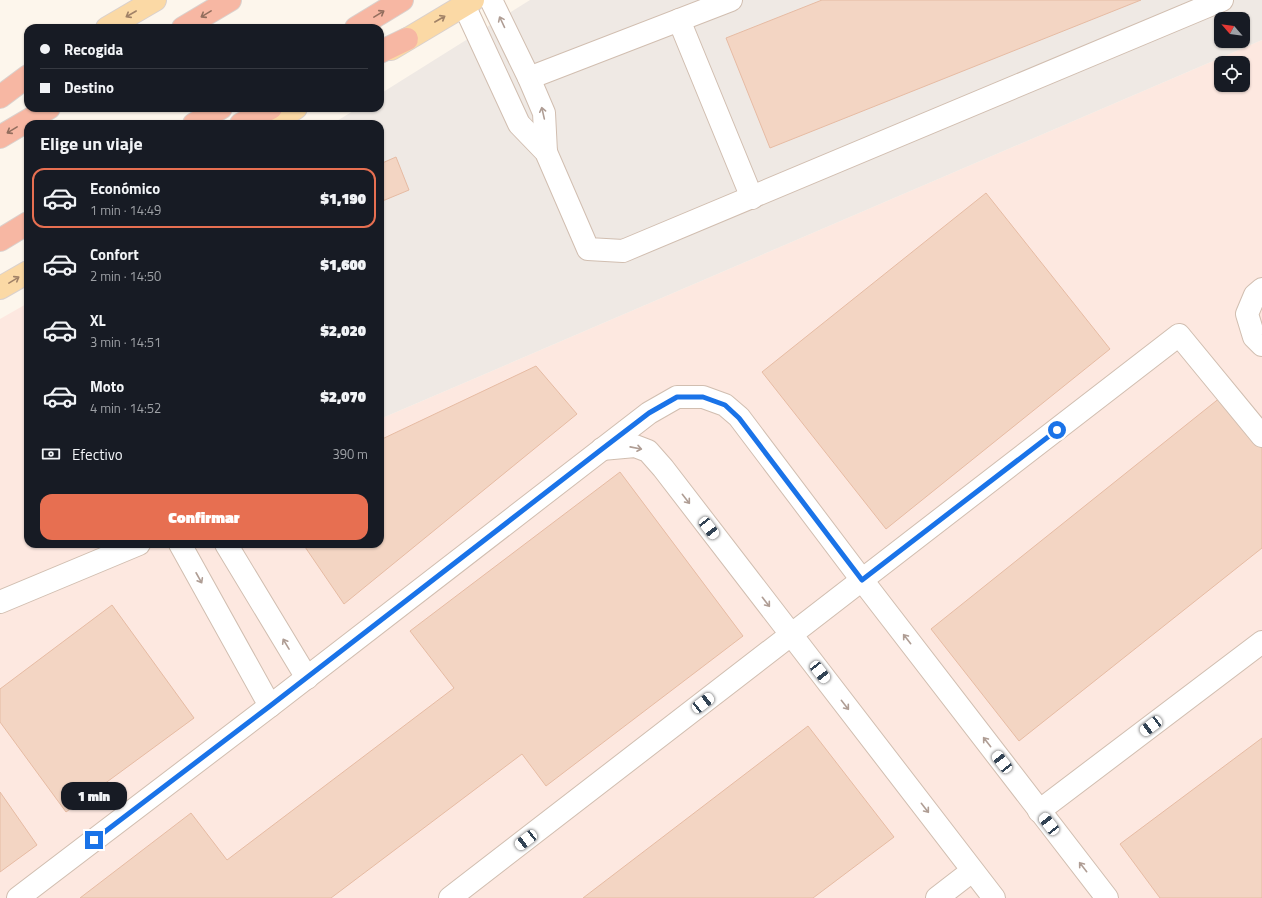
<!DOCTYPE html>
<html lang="es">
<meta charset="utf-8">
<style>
:root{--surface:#171b24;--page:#20242c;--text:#f1f3f6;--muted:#9ea1a6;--line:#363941;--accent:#e76f51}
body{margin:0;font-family:"Titillium Web",sans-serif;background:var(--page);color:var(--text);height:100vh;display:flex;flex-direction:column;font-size:15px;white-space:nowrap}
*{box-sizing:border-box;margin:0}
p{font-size:13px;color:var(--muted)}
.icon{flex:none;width:22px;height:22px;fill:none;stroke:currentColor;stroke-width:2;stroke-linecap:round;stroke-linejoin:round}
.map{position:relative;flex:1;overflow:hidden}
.details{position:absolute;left:24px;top:120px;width:360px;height:428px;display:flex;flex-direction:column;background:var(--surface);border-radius:12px;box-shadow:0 1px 3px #0004}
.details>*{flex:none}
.guide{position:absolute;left:24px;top:24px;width:360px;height:88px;border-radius:12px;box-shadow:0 1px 3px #0004;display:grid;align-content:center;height:88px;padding:0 16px;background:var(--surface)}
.needle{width:26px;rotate:298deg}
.fabs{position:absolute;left:1214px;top:12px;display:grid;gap:8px}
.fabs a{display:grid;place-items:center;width:36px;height:36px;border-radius:8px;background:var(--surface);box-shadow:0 1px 3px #0004;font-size:20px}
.end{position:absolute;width:18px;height:18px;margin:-9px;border:5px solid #1a73e8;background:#fff;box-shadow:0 0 0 2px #fff}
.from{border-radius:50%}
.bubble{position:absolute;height:28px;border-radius:12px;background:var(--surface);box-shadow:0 1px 3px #0004;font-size:13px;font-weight:800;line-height:28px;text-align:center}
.car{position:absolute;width:12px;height:24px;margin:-12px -6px;border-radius:5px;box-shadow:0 0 3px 1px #0007;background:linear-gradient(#fff 24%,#345 0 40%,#fff 0 76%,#345 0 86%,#fff 0)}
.guide b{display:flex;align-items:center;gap:14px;height:38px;font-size:15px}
.guide b+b{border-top:1px solid var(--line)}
.guide i{width:10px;height:10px;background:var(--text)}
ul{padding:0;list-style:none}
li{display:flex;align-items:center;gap:12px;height:60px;margin:0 8px 6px;padding:0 8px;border:2px solid transparent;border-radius:12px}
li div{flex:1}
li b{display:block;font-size:15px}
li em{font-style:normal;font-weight:800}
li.current{border-color:var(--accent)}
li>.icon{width:36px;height:36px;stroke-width:1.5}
h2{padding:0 16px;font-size:18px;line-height:48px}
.pay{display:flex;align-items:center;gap:10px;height:44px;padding:0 16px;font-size:15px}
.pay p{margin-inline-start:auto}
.action{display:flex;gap:8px;margin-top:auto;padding:8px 16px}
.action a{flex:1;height:46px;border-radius:12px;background:var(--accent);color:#fff;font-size:16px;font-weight:800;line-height:46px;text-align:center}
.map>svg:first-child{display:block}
</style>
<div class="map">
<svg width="1262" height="898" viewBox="0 0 1262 898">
<rect width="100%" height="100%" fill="#fdf6ec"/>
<!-- commercial -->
<path fill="#fde8e0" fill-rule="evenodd" d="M1262 40V898H0V319L28 303V544H380V419ZM1221 63H1243V85H1221Z"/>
<!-- industrial -->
<path fill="#efe9e4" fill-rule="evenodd" d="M530 0H1262V40L380 419V124H332L358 108H380V94ZM1221 19H1243V41H1221Z"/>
<!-- building -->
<g fill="#f3d5c3" stroke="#e6bba3">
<polygon points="822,0 1141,0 770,148 726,38"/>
<polygon points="396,157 409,190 380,202 380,164"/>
<polygon points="986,193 1110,349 886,529 762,372"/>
<polygon points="536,366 577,414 344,604 303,544 380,544 380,440"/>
<polygon points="1221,397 1262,448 1262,548 1019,741 931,629"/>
<polygon points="620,472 743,636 546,786 522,754 331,898 80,898 191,813 227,860 454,688 410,631"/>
<polygon points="112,605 194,718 66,812 0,722 0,689"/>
<polygon points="808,726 894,837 813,898 583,898"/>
<polygon points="1262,738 1262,898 1160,898 1120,844"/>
<polygon points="0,792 37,845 0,872"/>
</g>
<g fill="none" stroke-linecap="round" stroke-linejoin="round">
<!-- minor casing -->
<g stroke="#d1beb0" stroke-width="24">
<g id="minor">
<polyline points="491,0 529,78 544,113 546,152"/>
<polyline points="464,5 519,124 546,152 588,249 623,251 1222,0"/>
<polyline points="679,20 752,198"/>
<polyline points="529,78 731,0"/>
<polyline points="1262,289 1255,295 1247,314 1254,337 1262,345"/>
<polyline points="602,449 635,446 648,451 663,468 994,898"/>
<polyline points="180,544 270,706"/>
<polyline points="226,544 307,678"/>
<polyline points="0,602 139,544"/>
<polyline points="1039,811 1262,642"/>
<polyline points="18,898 270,706 649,413 677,397 703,397 725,405 739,417 862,580 1107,898"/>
<polyline points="450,898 1179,335 1262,436"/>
<polyline points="937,898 972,871"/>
</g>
</g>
<!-- major casing -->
<g stroke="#dad1cd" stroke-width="24">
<g id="major">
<polyline points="107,28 155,0"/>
<polyline points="391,49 473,0"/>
<polyline points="271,124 296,108"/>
<polyline points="0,288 28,272"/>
</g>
</g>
<!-- highway casing -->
<g stroke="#dad1cd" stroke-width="24">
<g id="highway">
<polyline points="183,28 230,0"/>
<polyline points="356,28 402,0"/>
<polyline points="380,52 407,39"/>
<polyline points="0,97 28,76"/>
<polyline points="194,124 221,108"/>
<polyline points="241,124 271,108"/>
<polyline points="0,137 49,108"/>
<polyline points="0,240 28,223"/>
</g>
</g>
<!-- minor -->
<use href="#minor" stroke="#fff" stroke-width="22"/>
<!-- major -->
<use href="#major" stroke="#fbd9a5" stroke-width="22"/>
<!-- highway -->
<use href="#highway" stroke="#f7b7a3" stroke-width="22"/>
</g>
<!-- one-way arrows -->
<defs><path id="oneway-shaft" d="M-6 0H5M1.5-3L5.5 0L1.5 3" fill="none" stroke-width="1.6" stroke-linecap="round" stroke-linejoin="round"/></defs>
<g stroke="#a18267">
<use href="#oneway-shaft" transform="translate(131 14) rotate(150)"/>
<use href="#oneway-shaft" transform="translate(440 19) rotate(-30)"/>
<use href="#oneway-shaft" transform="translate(14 280) rotate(-31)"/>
</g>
<g stroke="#936e5e">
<use href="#oneway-shaft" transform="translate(206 14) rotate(149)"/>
<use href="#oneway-shaft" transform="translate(379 14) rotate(-31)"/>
<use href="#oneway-shaft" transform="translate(12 130) rotate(149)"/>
</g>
<g stroke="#af9d94">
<use href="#oneway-shaft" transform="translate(502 22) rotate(-115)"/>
<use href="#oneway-shaft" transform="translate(543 113) rotate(-103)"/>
<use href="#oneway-shaft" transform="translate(636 448) rotate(11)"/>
<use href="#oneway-shaft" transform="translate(686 499) rotate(52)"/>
<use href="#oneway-shaft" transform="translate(199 578) rotate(61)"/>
<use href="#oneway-shaft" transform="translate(766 602) rotate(52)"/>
<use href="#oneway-shaft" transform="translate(907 639) rotate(-128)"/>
<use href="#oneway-shaft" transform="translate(286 644) rotate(-121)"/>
<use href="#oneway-shaft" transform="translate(845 705) rotate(52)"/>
<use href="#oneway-shaft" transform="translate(987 742) rotate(-128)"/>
<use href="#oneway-shaft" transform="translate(925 808) rotate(52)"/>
<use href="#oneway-shaft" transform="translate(1083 867) rotate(-128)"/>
</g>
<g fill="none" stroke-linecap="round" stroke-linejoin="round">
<!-- route -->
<polyline stroke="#1a73e8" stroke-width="5" points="94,840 270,706 602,449 649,413 677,397 703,397 725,405 739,418 862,580 1057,430"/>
</g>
</svg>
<div class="fabs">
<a><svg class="needle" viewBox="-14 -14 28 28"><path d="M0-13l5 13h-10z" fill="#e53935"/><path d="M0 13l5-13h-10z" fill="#9ea1a6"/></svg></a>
<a><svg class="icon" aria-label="locate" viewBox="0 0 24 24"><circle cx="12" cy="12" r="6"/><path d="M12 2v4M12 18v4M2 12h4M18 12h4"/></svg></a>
</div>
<i class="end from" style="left:1057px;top:430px"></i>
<i class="end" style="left:94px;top:840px"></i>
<div class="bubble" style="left:61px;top:782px;width:66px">1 min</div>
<i class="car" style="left:709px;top:528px;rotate:142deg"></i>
<i class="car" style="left:820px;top:672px;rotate:142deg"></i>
<i class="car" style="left:703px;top:703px;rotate:52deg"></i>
<i class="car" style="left:1151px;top:726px;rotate:233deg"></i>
<i class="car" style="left:1002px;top:762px;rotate:322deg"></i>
<i class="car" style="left:1049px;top:824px;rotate:322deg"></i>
<i class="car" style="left:526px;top:840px;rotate:232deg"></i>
<div class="guide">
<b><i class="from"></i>Recogida</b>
<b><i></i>Destino</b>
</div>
<section class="details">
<h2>Elige un viaje</h2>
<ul>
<li class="current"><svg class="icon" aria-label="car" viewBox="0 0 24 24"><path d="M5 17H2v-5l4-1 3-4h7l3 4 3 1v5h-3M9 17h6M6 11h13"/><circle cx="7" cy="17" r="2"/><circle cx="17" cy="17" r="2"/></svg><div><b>Económico</b><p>1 min · 14:49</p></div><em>$1,190</em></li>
<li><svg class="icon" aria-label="car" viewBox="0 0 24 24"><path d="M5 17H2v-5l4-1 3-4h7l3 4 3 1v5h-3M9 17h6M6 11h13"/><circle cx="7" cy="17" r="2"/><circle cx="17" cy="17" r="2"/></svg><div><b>Confort</b><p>2 min · 14:50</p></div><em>$1,600</em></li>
<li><svg class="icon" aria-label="car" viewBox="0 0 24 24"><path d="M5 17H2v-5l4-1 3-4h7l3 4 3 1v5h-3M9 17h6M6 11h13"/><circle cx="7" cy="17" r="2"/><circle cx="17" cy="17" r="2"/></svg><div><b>XL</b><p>3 min · 14:51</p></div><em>$2,020</em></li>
<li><svg class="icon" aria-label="car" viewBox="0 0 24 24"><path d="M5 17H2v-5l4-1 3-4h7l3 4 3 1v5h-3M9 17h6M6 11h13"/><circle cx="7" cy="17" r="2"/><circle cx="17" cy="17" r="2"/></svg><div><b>Moto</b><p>4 min · 14:52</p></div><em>$2,070</em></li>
</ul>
<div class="pay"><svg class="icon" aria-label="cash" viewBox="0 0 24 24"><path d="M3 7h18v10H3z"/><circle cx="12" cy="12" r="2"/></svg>Efectivo<p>390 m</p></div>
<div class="action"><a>Confirmar</a></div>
</section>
</div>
